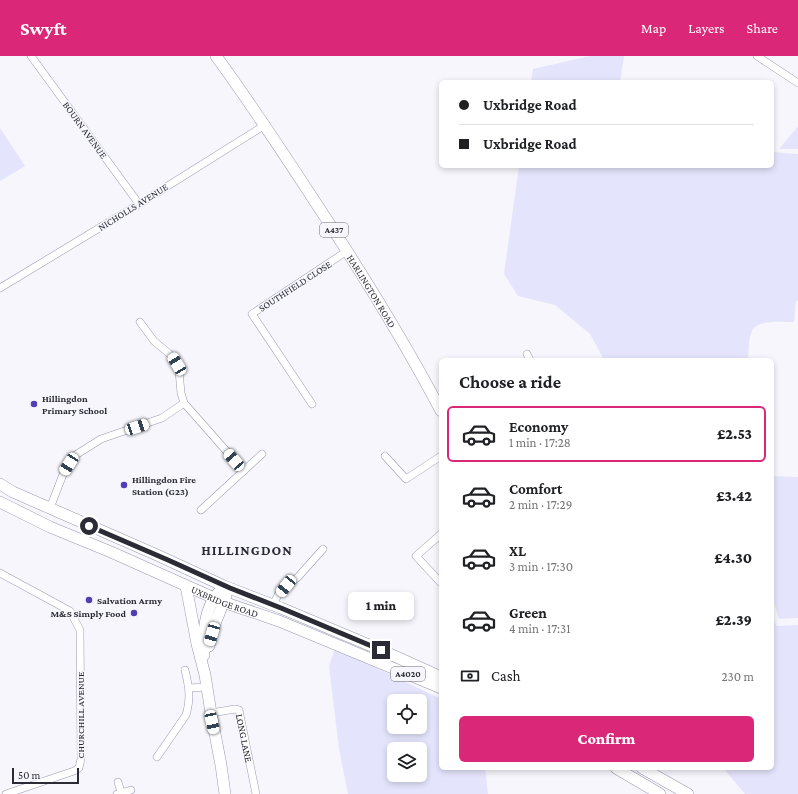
<!DOCTYPE html>
<meta charset="utf-8">
<style>
:root{--surface:#fff;--page:#f6f6f6;--text:#202124;--muted:#757577;--line:#e0e0e0;--accent:#db2777}
body{margin:0;font-family:"Crimson Pro",serif;background:var(--page);color:var(--text);height:100vh;display:flex;flex-direction:column;font-size:15px;white-space:nowrap}
*{box-sizing:border-box;margin:0}
p{font-size:13px;color:var(--muted)}
.icon{flex:none;width:22px;height:22px;fill:none;stroke:currentColor;stroke-width:2;stroke-linecap:round;stroke-linejoin:round}
.map{position:relative;flex:1;overflow:hidden}
.details{position:absolute;left:439px;top:302px;width:335px;height:412px;display:flex;flex-direction:column;background:var(--surface);border-radius:6px;box-shadow:0 2px 6px #0003}
.details>*{flex:none}
.guide{position:absolute;left:439px;top:24px;width:335px;height:88px;border-radius:6px;box-shadow:0 2px 6px #0003;display:grid;align-content:center;height:88px;padding:0 20px;background:var(--surface)}
.tools{position:absolute;left:387px;top:638px;display:grid;gap:8px}
.tools a{display:grid;place-items:center;width:40px;height:40px;border-radius:6px;background:var(--surface);box-shadow:0 2px 6px #0003;font-size:20px}
.scale{position:absolute;left:12px;bottom:10px;width:67px;box-sizing:border-box;padding-left:4px;border:2px solid #2b2b35;border-top:0;font-size:11px;line-height:14px;white-space:nowrap;color:#2b2b35;-webkit-text-stroke:3px #f6f6fc;paint-order:stroke}
.end{position:absolute;width:18px;height:18px;margin:-9px;border:5px solid #2b2b35;background:#fff;box-shadow:0 0 0 2px #fff}
.from{border-radius:50%}
.bubble{position:absolute;height:28px;border-radius:6px;background:var(--surface);box-shadow:0 2px 6px #0003;font-size:13px;font-weight:800;line-height:28px;text-align:center}
.car{position:absolute;width:12px;height:24px;margin:-12px -6px;border-radius:5px;box-shadow:0 0 3px 1px #0007;background:linear-gradient(#fff 24%,#345 0 40%,#fff 0 76%,#345 0 86%,#fff 0)}
.guide b{display:flex;align-items:center;gap:14px;height:38px;font-size:15px}
.guide b+b{border-top:1px solid var(--line)}
.guide i{width:10px;height:10px;background:var(--text)}
ul{padding:0;list-style:none}
li{display:flex;align-items:center;gap:12px;height:56px;margin:0 8px 6px;padding:0 12px;border:2px solid transparent;border-radius:6px}
li div{flex:1}
li b{display:block;font-size:15px}
li em{font-style:normal;font-weight:800}
li.active{border-color:var(--accent)}
li>.icon{width:36px;height:36px;stroke-width:1.5}
h2{padding:0 20px;font-size:18px;line-height:48px}
.pay{display:flex;align-items:center;gap:10px;height:44px;padding:0 20px;font-size:15px}
.pay p{margin-inline-start:auto}
.action{display:flex;gap:8px;margin-top:auto;padding:8px 20px}
.action a{flex:1;height:46px;border-radius:6px;background:var(--accent);color:#fff;font-size:16px;font-weight:800;line-height:46px;text-align:center}
header{display:flex;align-items:center;gap:24px;box-sizing:border-box;height:56px;padding:0 20px;background:var(--accent);color:#fff}
header strong{font-size:19px}
nav{display:flex;gap:22px;margin-inline-start:auto;font-size:14px}
.map>svg:first-child{display:block}
</style>
<header>
<strong>Swyft</strong>
<nav><a>Map</a><a>Layers</a><a>Share</a></nav>
</header>
<div class="map">
<svg width="798" height="738" viewBox="0 0 798 738">
<rect width="100%" height="100%" fill="#f6f6fc"/>
<!-- green -->
<g fill="#e4e5fc" fill-rule="evenodd">
<polygon points="590,0 624,0 620,26 531,26 533,13"/>
<polygon points="798,70 798,93 779,93"/>
<polygon points="0,72 25,110 0,125"/>
<path d="M772 96 798 98V245H796L794 266C783 266 758 263 752 275 748 283 749 295 748 304H604L590 278 555 249 518 240 504 218 519 110H772Z"/>
<polygon points="772,420 798,421 798,562 779,563 772,540"/>
<polygon points="772,556 776,570 798,569 798,738 745,738 723,712 772,712"/>
<path d="M335 592 441 643V712H485L488 738H348L339 693 329 610ZM394 645H420V671H394ZM394 693H420V719H394Z"/>
</g>
<g fill="none" stroke-linecap="round" stroke-linejoin="round">
<!-- minor casing -->
<g stroke="#9a9ab3" stroke-width="8">
<g id="minor">
<polyline points="31,0 139,148"/>
<polyline points="757,0 798,27"/>
<polyline points="0,232 139,148 265,69"/>
<polyline points="140,266 154,285 172,300 177,307 179,315 181,337 184,347"/>
<polyline points="527,298 530,304"/>
<polyline points="312,348 252,258 347,195"/>
<polyline points="385,400 406,423 441,400"/>
<polyline points="50,452 64,416 74,400 101,383 162,362 184,347 244,415"/>
<polyline points="201,454 262,398"/>
<polyline points="441,478 416,500 441,527"/>
<polyline points="0,517 70,555 80,574 81,703 79,712 74,715 6,738"/>
<polyline points="273,549 278,539 286,530 298,521 323,493"/>
<polyline points="189,632 207,631"/>
<path id="s1" d="M211 657 235 653 239 654 256 738"/>
<path d="M157 701 186 659C191 642 189 631 185 614"/>
<polyline points="118,726 121,736"/>
<polyline points="117,738 131,734"/>
</g>
</g>
<!-- primary casing -->
<g stroke="#9a9ab3" stroke-width="12">
<g id="primary">
<path id="s2" d="M216 0C248 44 278 89 308 135 355 206 401 279 441 355"/>
<polyline points="0,428 13,436 157,499 224,530 281,552 381,594 441,621"/>
<path id="s3" d="M0 446 50 471 111 496 223 546 279 565 441 632"/>
<polyline points="186,530 197,588 205,619 211,657 221,709 225,738"/>
<polyline points="209,590 214,570 226,540"/>
<path d="M204 599C203 578 204 553 218 537"/>
<polyline points="616,712 660,738"/>
<polyline points="642,712 688,738"/>
</g>
</g>
<!-- minor -->
<use href="#minor" stroke="#fff" stroke-width="7"/>
<!-- primary -->
<use href="#primary" stroke="#fff" stroke-width="11"/>
</g>
<g fill="none" stroke-linecap="round" stroke-linejoin="round">
<!-- route -->
<polyline stroke="#2b2b35" stroke-width="5" points="89,470 168,504 230,532 281,552 381,594"/>
</g>
<!-- markers -->
<g fill="#513db4" stroke="#f6f6fc" stroke-width="1.5">
<circle cx="34" cy="348" r="4"/>
<circle cx="124" cy="429" r="4"/>
<circle cx="89" cy="544" r="4"/>
<circle cx="134" cy="557" r="4"/>
</g>
<g text-anchor="middle" dominant-baseline="central" stroke-width="3" stroke-linejoin="round" paint-order="stroke">
<!-- shield labels -->
<g fill="#f6f6fc" stroke="#686871" stroke-width="1">
<rect x="320" y="167" width="28" height="14" rx="3"/>
<rect x="391" y="611" width="34" height="14" rx="3"/>
</g>
<g font-size="9" font-weight="bold" fill="#2b2b35">
<text x="334" y="174">A437</text>
<text x="408" y="618">A4020</text>
</g>
<!-- street labels -->
<g font-size="10" fill="#2b2b35" stroke="#f6f6fc">
<text transform="translate(85 74) rotate(54)">BOURN AVENUE</text>
<text transform="translate(133 151) rotate(-32)">NICHOLLS AVENUE</text>
<text transform="translate(295 230) rotate(-33)">SOUTHFIELD CLOSE</text>
<text stroke="none"><textPath href="#s2" startOffset="282">HARLINGTON ROAD</textPath></text>
<text stroke="none"><textPath href="#s3" startOffset="246">UXBRIDGE ROAD</textPath></text>
<text transform="translate(80 659) rotate(-90)">CHURCHILL AVENUE</text>
<text stroke="none"><textPath href="#s1" startOffset="57">LONG LANE</textPath></text>
</g>
<!-- poi labels -->
<g font-size="10" font-weight="bold" fill="#2b2b35" stroke="#f6f6fc" text-anchor="start">
<text x="42" y="342">Hillingdon<tspan x="42" dy="12">Primary School</tspan></text>
<text x="132" y="423">Hillingdon Fire<tspan x="132" dy="12">Station (G23)</tspan></text>
<text x="97" y="544">Salvation Army</text>
<text x="126" y="557" text-anchor="end">M&amp;S Simply Food</text>
</g>
<!-- district labels -->
<g font-size="14" font-weight="bold" letter-spacing="1" fill="#2b2b35" stroke="#f6f6fc">
<text x="247" y="494">HILLINGDON</text>
</g>
</g>
</svg>
<div class="tools">
<a><svg class="icon" aria-label="locate" viewBox="0 0 24 24"><circle cx="12" cy="12" r="6"/><path d="M12 2v4M12 18v4M2 12h4M18 12h4"/></svg></a>
<a><svg class="icon" aria-label="layers" viewBox="0 0 24 24"><path d="M12 4l9 5-9 5-9-5zM3 14l9 5 9-5"/></svg></a>
</div>
<div class="scale">50 m</div>
<i class="end from" style="left:89px;top:470px"></i>
<i class="end" style="left:381px;top:594px"></i>
<div class="bubble" style="left:348px;top:536px;width:66px">1 min</div>
<i class="car" style="left:177px;top:308px;rotate:329deg"></i>
<i class="car" style="left:137px;top:371px;rotate:72deg"></i>
<i class="car" style="left:234px;top:404px;rotate:319deg"></i>
<i class="car" style="left:69px;top:408px;rotate:213deg"></i>
<i class="car" style="left:286px;top:530px;rotate:219deg"></i>
<i class="car" style="left:212px;top:578px;rotate:196deg"></i>
<i class="car" style="left:212px;top:666px;rotate:168deg"></i>
<div class="guide">
<b><i class="from"></i>Uxbridge Road</b>
<b><i></i>Uxbridge Road</b>
</div>
<section class="details">
<h2>Choose a ride</h2>
<ul>
<li class="active"><svg class="icon" aria-label="car" viewBox="0 0 24 24"><path d="M5 17H2v-5l4-1 3-4h7l3 4 3 1v5h-3M9 17h6M6 11h13"/><circle cx="7" cy="17" r="2"/><circle cx="17" cy="17" r="2"/></svg><div><b>Economy</b><p>1 min · 17:28</p></div><em>£2.53</em></li>
<li><svg class="icon" aria-label="car" viewBox="0 0 24 24"><path d="M5 17H2v-5l4-1 3-4h7l3 4 3 1v5h-3M9 17h6M6 11h13"/><circle cx="7" cy="17" r="2"/><circle cx="17" cy="17" r="2"/></svg><div><b>Comfort</b><p>2 min · 17:29</p></div><em>£3.42</em></li>
<li><svg class="icon" aria-label="car" viewBox="0 0 24 24"><path d="M5 17H2v-5l4-1 3-4h7l3 4 3 1v5h-3M9 17h6M6 11h13"/><circle cx="7" cy="17" r="2"/><circle cx="17" cy="17" r="2"/></svg><div><b>XL</b><p>3 min · 17:30</p></div><em>£4.30</em></li>
<li><svg class="icon" aria-label="car" viewBox="0 0 24 24"><path d="M5 17H2v-5l4-1 3-4h7l3 4 3 1v5h-3M9 17h6M6 11h13"/><circle cx="7" cy="17" r="2"/><circle cx="17" cy="17" r="2"/></svg><div><b>Green</b><p>4 min · 17:31</p></div><em>£2.39</em></li>
</ul>
<div class="pay"><svg class="icon" aria-label="cash" viewBox="0 0 24 24"><path d="M3 7h18v10H3z"/><circle cx="12" cy="12" r="2"/></svg>Cash<p>230 m</p></div>
<div class="action"><a>Confirm</a></div>
</section>
</div>
